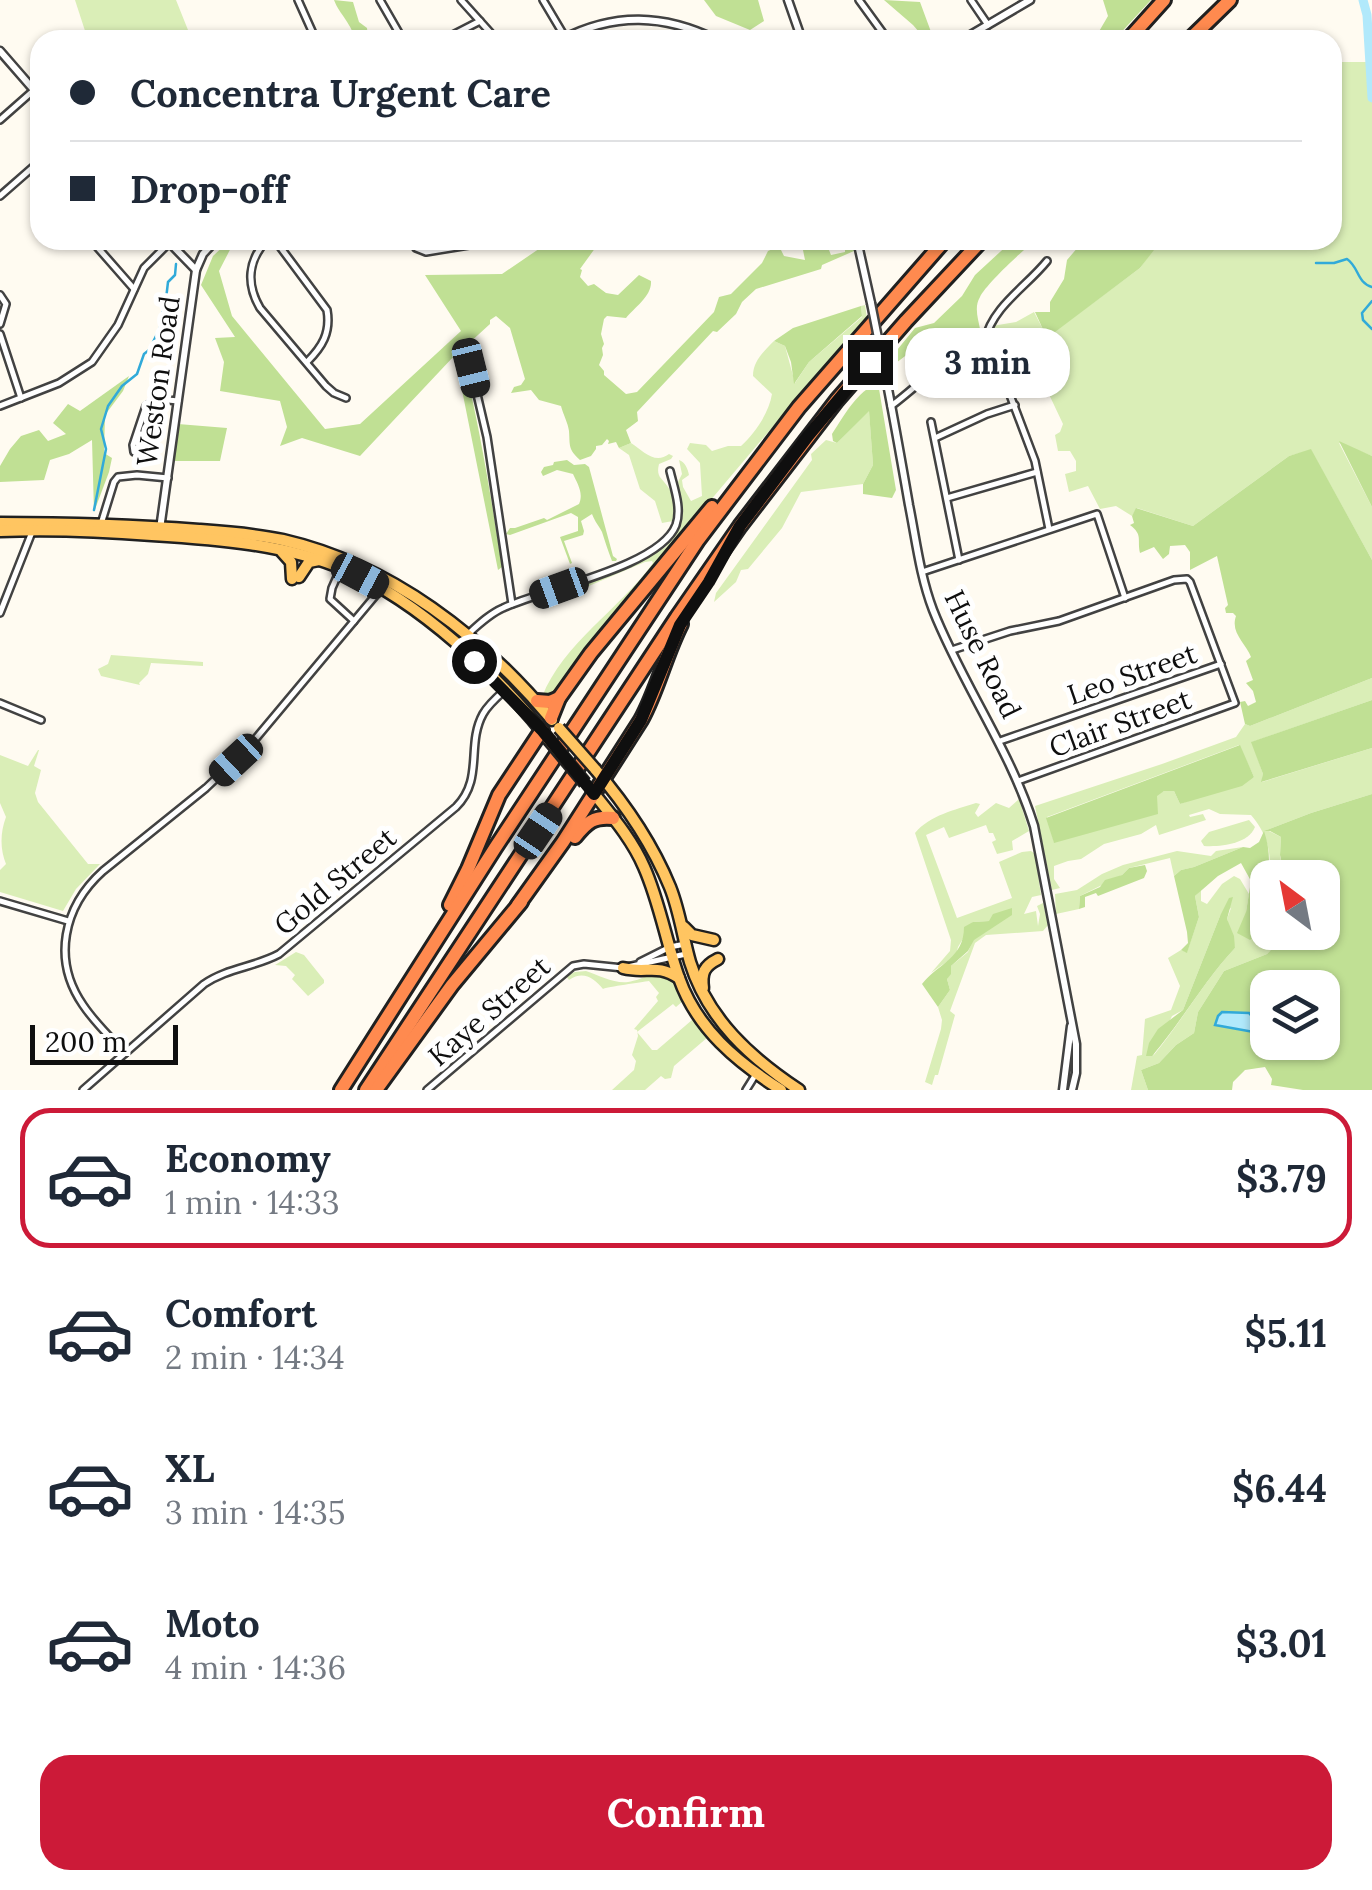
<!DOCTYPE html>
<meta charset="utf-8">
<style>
:root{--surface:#fff;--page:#f6f6f7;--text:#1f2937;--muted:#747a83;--line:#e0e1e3;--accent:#cc1a38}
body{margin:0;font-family:Lora,serif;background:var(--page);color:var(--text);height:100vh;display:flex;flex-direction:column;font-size:38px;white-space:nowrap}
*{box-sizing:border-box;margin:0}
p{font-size:32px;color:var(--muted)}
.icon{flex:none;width:55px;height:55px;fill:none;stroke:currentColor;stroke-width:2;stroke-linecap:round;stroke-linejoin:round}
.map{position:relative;height:1090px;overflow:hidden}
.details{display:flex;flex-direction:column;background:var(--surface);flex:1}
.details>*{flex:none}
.hud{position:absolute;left:30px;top:30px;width:1312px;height:220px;border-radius:30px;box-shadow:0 2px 8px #0004;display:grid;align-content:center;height:220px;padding:0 40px;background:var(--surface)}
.needle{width:65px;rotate:328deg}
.tools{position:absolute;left:1250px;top:860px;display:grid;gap:20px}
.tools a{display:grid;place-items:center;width:90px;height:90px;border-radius:20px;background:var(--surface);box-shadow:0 2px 8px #0004;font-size:50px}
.scale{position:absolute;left:30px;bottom:25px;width:148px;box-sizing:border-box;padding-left:10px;border:5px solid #0f0f0f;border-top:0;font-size:28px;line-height:35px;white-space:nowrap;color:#0f0f0f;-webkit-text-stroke:8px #fff;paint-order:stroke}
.end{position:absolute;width:45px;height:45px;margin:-22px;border:12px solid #0f0f0f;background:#fff;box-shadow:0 0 0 5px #fff}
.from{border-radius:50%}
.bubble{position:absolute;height:70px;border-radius:30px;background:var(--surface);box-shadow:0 2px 8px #0004;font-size:32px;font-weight:700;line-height:70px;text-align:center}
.car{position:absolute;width:30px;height:60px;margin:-30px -15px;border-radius:12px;box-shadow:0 0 8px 2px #0007;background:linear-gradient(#222 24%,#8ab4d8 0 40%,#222 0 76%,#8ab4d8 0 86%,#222 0)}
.hud b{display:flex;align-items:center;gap:35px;height:95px;font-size:38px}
.hud b+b{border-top:2px solid var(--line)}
.hud i{width:25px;height:25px;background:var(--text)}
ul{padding:18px 0 0;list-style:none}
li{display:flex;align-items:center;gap:30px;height:140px;margin:0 20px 15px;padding:0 20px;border:5px solid transparent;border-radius:30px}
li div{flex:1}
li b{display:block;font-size:38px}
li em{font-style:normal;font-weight:700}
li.current{border-color:var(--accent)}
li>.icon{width:90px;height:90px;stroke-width:1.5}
.primary-button{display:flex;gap:20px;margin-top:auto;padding:20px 40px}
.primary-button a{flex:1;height:115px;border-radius:30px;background:var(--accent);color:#fff;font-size:40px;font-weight:700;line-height:115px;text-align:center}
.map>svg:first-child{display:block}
</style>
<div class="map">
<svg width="1372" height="1090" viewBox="0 0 1372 1090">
<rect width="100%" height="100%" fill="#fffbf1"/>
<!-- green -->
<g fill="#daeeb7" fill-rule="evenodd">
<polygon points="75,0 176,0 192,40 88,40"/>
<polygon points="1333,62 1372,62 1372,456 1339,443 1372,507 1372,560 1311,450 1289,456 1193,526 1137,508 1132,516 1116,506 1100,509 1088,486 1069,492 1065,474 1076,471 1076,461 1070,451 1058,451 1055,435 1060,432 1063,424 1046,388 1055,383 1045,367 1053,364 1050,354 1034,355 1029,341 998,352 988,339 992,326 1016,322 1034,312 1047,337 1140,268 1160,240 1332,240"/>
<path d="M865 305 867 318C777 420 690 525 602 629 586 649 565 690 542 697 563 643 620 609 653 563L652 561 645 562 570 594 565 589 621 570 666 547 679 527 683 510 678 482 682 474 679 460C685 462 688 469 689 475L682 480 683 487 691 501 702 496 700 463 687 449 690 443 706 445 712 451 728 446H741C755 433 769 413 772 394L753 376C753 361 764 351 774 341L785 346 795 383 809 362 862 317 861 306Z"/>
<polygon points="869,410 873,465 863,484 801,492 782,528 748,569 741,570 736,582 714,602 716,593 812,460 811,454 826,440 837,443"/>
<path d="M631 443C643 451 655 465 669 454L673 456 671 459 659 464C656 477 661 477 668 487 675 497 675 509 673 521L662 523 655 501 640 489 629 455 619 448Z"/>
<polygon points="111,655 203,662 203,666 151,663 148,674 139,683 140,685 101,676 98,669 108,664"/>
<path d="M1372 678V700L1252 742 1263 774 1262 782 1372 748V794L1311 813 1267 830 1281 837 1280 856 1285 877H1270C1271 852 1268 835 1251 815L1220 814 1209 809 1189 815 1190 817 1203 814 1206 820 1159 835 1156 825 1141 834 1104 844 1081 859 1068 861 1054 866V879L1060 888 1052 890 1035 806 1162 764 1236 737 1245 724 1250 726ZM1239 745 1254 777 1180 804 1174 791H1164L1054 842 1047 817Z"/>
<path d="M38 750H39L34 766 41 770 35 793 38 802 88 864H100L76 889 63 911 0 892V870L6 864C0 849 0 833 6 817L0 803V755L28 766Z"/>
<path d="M1019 799 1029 831 1012 841 1013 850 997 854 992 842 996 840 993 833H989L986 825 949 838 944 827 926 835 957 918 1012 898 999 862 1022 852 1031 851 1035 854 1041 895 1032 897 1024 914 1036 911 1038 926 1040 914 1037 906 1043 903 1048 925 1043 931 986 935 975 943 950 1011 955 1015 938 1075H935L932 1085 925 1082 941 1029 942 1020 938 1007 950 990 947 979 951 966 968 952 973 940 989 921 973 922 958 947 956 955 931 973 950 951 951 940 915 833C930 815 955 810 976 803L980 804 975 813 978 817 996 803 1009 808Z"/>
<path d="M1249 820 1255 827C1248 844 1221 847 1204 846L1201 841 1209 832Z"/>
<polygon points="1243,847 1194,867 1181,870 1174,876 1170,858 1129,868 1122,875 1080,896 1079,909 1056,914 1055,894 1077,890 1102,874 1123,865 1177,851 1211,856 1216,851"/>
<path d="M1234 876 1240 879 1249 894 1246 912 1260 932 1267 905 1268 932 1287 933 1267 954 1224 971 1198 1012 1194 1033 1176 1045 1159 1063 1141 1070 1148 1090H1131L1137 1056 1142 1055 1145 1019 1171 1010 1180 986 1168 958 1181 950 1187 952 1199 917 1195 896 1201 890V901L1207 904 1222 884ZM1231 908 1227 919 1235 948C1204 981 1182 1021 1153 1056L1172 1016 1183 1010 1220 916Z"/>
<polygon points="296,952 304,955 324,980 324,983 308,996 292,979 295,975 286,966 275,965"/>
<path d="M586 971C598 975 615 984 628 982 649 978 644 972 669 976L683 1001 676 1007 673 1004 637 1032 652 1050H657L692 1020 695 1019 708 1037 674 1066 671 1078 665 1079 661 1076 645 1090H612L634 1070 636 1061 632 1055 638 1036 637 1030 634 1029 658 1001 656 997 659 993 649 981C642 982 607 987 603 989 594 978 583 970 569 980L566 976 575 972Z"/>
</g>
<!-- forest -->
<g fill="#c0e094" fill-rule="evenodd">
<path d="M334 0 353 2 359 22 367 28 368 37 371 40H354C354 26 339 14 334 0Z"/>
<polygon points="704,0 758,0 764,21 750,30 716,16"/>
<polygon points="884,0 920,2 934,40 926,40 913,25"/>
<polygon points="1103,0 1151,0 1114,40 1094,40 1108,16"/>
<path d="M230 240H235L219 271 232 316 325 429 360 424 461 331 425 275 502 274 552 240H601L580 269 582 270 580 277 588 286 594 284 606 293 618 295 639 275 651 281C652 296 635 307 626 318L607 316 604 319 601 334 604 344 602 348 603 355 599 365 604 371V375L626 394 637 392 714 312 719 297 731 294 762 263 768 251 775 248 781 250 784 256 805 260 801 240H829V245L823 249 829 250 831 255 845 252V240H851L854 251 822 265 821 269 756 289 742 302 736 314 717 332 713 331 637 412 638 421 626 430 631 443 619 448 616 442 608 444 609 441 607 439 602 445 596 446V449L591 456 580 460C568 449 570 446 569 431 568 423 563 414 561 406L539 400 531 390 511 393 514 387 521 385 525 379 510 328 496 316 490 320V324L467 345 469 353 463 354V359C480 428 491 497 502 567L498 570 455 355 360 456 302 438 280 446 287 427 280 401 220 391 224 362 215 338 235 337 201 285 213 256Z"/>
<path d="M1013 240H1036C1024 249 986 284 980 297 974 307 978 318 980 329L961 344 950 330 934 334 896 363 893 355 915 328 934 323 962 296 975 275Z"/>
<polygon points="1071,240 1161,241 1140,268 1047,338 1035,312 1050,312 1050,302 1064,279 1067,260 1079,246"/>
<polygon points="861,306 862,316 809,362 794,384 791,362 785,346 774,341 793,328"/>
<polygon points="129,376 123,391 105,415 104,453 112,458 109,472 94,512 92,440 69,454 50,460 44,480 0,482 0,466 10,449 21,436 39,430 48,441 66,434 53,423 68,404 80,411"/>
<path d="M878 383 896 490 892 498 863 494V484L873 465 869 411 837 443 833 441 832 434C844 416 857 391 878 383Z"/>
<polygon points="178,424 227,428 220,461 173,461"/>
<polygon points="1339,441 1372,456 1372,507"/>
<path d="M1311 449 1372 560V678L1250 726 1245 724 1240 702 1245 701 1248 706 1256 702 1253 691 1246 683 1253 680 1246 661 1251 657C1246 643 1230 633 1236 616L1233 613H1226L1225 608 1228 605 1217 556 1190 570V552L1185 545 1170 546 1169 554 1163 559 1154 547 1140 553C1137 539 1143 535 1130 525L1134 523 1132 516 1136 508 1193 526 1289 456Z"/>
<path d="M567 460 574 465 585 464 589 467 613 556 617 559 616 561H612C608 551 605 541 602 532 599 526 595 522 592 514L581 521 584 531 583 535 564 541 572 563 570 564 560 537 578 531V517L571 513 510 535 506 534 510 528H515L544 518 547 520 579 504C584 493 577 483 573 474L557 470 543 476 541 472 544 467 553 465 554 462Z"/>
<polygon points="1372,700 1372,748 1261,782 1263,774 1251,742"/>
<polygon points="1240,745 1254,777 1242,786 1180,804 1174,791 1164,791 1157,796 1158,814 1054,843 1046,818"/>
<path d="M1372 794V1090H1303L1271 1085 1272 1079 1265 1067 1245 1070 1233 1082 1232 1090H1148L1141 1070 1159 1063 1176 1045 1194 1033 1198 1012 1224 971 1267 954 1287 933 1322 932V878L1285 877 1280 855 1281 837 1270 831H1264C1270 849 1270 864 1267 879 1264 902 1271 925 1250 940L1237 933 1246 912 1251 881 1241 863 1218 876 1195 896 1199 917 1187 953 1181 950 1188 943 1187 932 1174 876 1181 870 1194 867 1243 847 1250 848 1259 842 1264 831 1311 813ZM1268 988H1322V1042H1268Z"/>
<polygon points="1145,865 1147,871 1144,878 1098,896 1096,893 1085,897 1085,907 1079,909 1080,896 1100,887 1105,880 1122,875 1129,868"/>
<path d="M1233 897 1227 919 1234 936 1235 948C1204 981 1182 1021 1152 1056H1146L1149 1043 1158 1029 1183 1010 1220 916 1229 898Z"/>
<path d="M1012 908V915L974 940 968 951 951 966V974L947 979 950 990 938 1007 922 984C939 963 964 958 964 927L973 922 989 921 993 914Z"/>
</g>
<!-- water -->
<polygon fill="#b1e9fb" stroke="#31aad9" stroke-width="2.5" points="1222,1012 1249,1013 1264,1030 1259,1033 1215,1025 1218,1016"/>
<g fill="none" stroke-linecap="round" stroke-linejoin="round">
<!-- stream -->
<g stroke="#31aad9" stroke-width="2.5">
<path d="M1316 263H1334L1347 259C1359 267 1357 283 1372 287"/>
<polyline points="1372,301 1362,313 1363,320 1372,329"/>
<polyline points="94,510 106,449 101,429 108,406 122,386 137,374 144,354 149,350 158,332 163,320 162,305 166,299 168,282 175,275 176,264"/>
</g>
<!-- river -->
<polyline stroke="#b1e9fb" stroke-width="9" points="1363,0 1367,15 1372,98"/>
<!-- minor casing -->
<g stroke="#424242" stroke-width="10">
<g id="minor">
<polyline points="298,0 316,40"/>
<polyline points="380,0 403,40"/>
<polyline points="461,0 497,40"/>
<polyline points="543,0 565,37"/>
<polyline points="859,0 888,40"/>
<polyline points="971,0 988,25"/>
<polyline points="443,40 480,21"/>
<polyline points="0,120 34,90"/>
<polyline points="0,196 40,161"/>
<polyline points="91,240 134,289"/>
<path d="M267 240C248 260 246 284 260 308L326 386 334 393 346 398"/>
<path d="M275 240 327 310C331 333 322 347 307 362"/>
<polyline points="411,240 416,248 426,252 500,240"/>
<polyline points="0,295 6,304 0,324"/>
<polyline points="0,334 21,398"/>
<polyline points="985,340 993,350 1035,461 1049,529"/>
<path d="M985 340C993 306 1026 287 1047 261"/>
<polyline points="469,360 487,437 512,604"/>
<polyline points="0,406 59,383 92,362 118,325 144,268 169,243"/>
<path d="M891 406C916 388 957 346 985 340"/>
<polyline points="931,422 959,560"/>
<polyline points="935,438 987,414 1015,405"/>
<polyline points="134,452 133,445 146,406 158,399 178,401"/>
<polyline points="947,498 1037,472"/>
<polyline points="101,524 114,482 118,477 137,475 168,478"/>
<polyline points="340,570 332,588 330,599 354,621"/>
<polyline points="922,572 1097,514 1125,598"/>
<polyline points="0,613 32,532"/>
<path d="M466 636C477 626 489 614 503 608 543 589 660 567 676 525 682 508 674 488 670 471"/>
<polyline points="952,650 1010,631 1059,621 1174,580 1187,579 1190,582 1235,703 1018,781"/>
<polyline points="0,703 41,720"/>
<polyline points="1000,741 1221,664"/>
<polyline points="0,901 68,921"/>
<polyline points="640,962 670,947 685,944"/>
<path d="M125 1053C111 1038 95 1023 83 1005 52 960 63 907 103 871L206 788 247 749 380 590"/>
<path d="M83 1090 204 984C227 968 255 967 279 954L456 807C484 779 466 745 483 714 488 705 497 697 505 690"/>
<polyline points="427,1090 573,966 584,964 623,968 686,954"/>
<polyline points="746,1090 756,1074"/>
</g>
</g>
<!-- tertiary casing -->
<g stroke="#424242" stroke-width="11">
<g id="tertiary">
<polyline points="788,0 802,40"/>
<path d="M561 40C614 12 664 14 717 40"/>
<polyline points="962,40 1030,0"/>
<polyline points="0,51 40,97"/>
<polyline points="167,240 196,270"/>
<polyline points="857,240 871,303"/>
<path d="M884 368C893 414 901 459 909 505 916 540 920 576 933 610 962 684 1010 749 1034 826L1076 1044V1073L1072 1090"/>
<polyline points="160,529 196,270 203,254 216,240"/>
<polyline points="1063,1090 1071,1026"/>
</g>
</g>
<!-- primary casing -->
<g stroke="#202020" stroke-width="15">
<g id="primary">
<path d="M0 523C67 523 133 525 199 530 227 532 256 534 283 540 391 565 482 636 552 720"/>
<path d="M0 531C51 529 101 531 152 535 217 539 286 544 346 570 419 601 500 677 549 740"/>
<polyline points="282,552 291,562 292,579"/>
<polyline points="299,577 309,562 319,560"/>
<path d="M595 769C626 805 652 843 670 887 680 912 683 938 690 962 708 1020 751 1058 799 1090"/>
<path d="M592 791C611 815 632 839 644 867 660 903 666 942 679 978 697 1029 737 1062 781 1090"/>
<polyline points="684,927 692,935 714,940"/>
<path d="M623 968C647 974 656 963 679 978"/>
<path d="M703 988C701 973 704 966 718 959"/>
</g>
</g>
<!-- motorway casing -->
<g stroke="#202020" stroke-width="18">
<g id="motorway">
<polyline points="1128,40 1164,0"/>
<polyline points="1189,40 1230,0"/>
<polyline points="537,701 550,702 559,698"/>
<polyline points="551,718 559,698 591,653 712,507"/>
<path d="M575 837C587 822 594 816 613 818"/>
<polyline points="450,905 468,869 499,795 542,730"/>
<path d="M518 905 563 842 641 720C658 689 665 655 681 624"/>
<polyline points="341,1090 495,848 698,540 799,407 945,240"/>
<polyline points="366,1090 677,617 740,526 837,400 906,321 982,240"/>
<polyline points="376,1090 452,985 521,902"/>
</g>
</g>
<!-- minor -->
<use href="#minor" stroke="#fff" stroke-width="5"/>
<!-- tertiary -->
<use href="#tertiary" stroke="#fff" stroke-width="6"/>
<!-- primary -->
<use href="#primary" stroke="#ffc561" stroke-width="10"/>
<!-- motorway -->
<use href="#motorway" stroke="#ff8a4f" stroke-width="12"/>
<!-- tertiary-bridge casing -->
<g stroke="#424242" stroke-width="11" stroke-linecap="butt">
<polyline id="tertiary-bridge" points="871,303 884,368"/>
</g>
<!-- primary-bridge casing -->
<g stroke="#202020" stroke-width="15" stroke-linecap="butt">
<g id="primary-bridge">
<polyline points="559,728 595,769"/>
<polyline points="549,740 585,783"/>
</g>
</g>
<!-- tertiary-bridge -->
<use href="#tertiary-bridge" stroke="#fff" stroke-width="6"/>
<!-- primary-bridge -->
<use href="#primary-bridge" stroke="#ffc561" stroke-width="10"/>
</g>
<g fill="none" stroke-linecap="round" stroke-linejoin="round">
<!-- route -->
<polyline stroke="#0f0f0f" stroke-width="12" points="474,661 542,730 594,794 641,720 680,625 709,582 740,526 808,436 870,362"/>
</g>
<g text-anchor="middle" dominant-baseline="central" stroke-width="10" stroke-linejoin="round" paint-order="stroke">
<!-- street labels -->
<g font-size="28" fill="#0f0f0f" stroke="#fff">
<text transform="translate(158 381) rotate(-82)">Weston Road</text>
<text transform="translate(983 654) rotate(64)">Huse Road</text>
<text transform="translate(1132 674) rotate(-19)">Leo Street</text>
<text transform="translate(1120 723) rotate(-20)">Clair Street</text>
<text transform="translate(335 881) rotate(-40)">Gold Street</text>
<text transform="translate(489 1011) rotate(-41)">Kaye Street</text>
</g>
</g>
</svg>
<div class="tools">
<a><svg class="needle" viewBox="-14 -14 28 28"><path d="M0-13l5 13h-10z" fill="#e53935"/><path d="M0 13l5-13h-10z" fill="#747a83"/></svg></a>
<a><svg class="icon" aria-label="layers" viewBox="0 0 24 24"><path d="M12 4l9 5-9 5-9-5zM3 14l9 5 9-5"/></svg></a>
</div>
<div class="scale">200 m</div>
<i class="end from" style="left:474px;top:661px"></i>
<i class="end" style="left:870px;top:362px"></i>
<div class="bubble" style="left:905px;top:328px;width:165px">3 min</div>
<i class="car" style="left:471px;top:368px;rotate:166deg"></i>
<i class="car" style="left:360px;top:576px;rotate:118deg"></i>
<i class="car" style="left:559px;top:588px;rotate:250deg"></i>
<i class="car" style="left:236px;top:760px;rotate:227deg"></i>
<i class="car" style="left:538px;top:831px;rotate:34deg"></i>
<div class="hud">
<b><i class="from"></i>Concentra Urgent Care</b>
<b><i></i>Drop-off</b>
</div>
</div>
<section class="details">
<ul>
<li class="current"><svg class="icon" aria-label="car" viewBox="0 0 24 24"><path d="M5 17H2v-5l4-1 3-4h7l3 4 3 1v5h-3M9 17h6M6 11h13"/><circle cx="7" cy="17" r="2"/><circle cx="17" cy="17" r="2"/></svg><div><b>Economy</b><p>1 min · 14:33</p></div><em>$3.79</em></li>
<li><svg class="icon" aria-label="car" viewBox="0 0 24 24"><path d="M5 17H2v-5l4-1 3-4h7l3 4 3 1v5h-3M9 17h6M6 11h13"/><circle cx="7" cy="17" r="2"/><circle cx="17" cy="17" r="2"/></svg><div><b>Comfort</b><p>2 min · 14:34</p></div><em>$5.11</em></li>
<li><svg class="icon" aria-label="car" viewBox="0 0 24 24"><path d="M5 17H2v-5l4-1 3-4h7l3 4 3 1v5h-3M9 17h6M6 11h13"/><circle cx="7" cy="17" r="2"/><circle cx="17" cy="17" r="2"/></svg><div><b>XL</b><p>3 min · 14:35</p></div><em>$6.44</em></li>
<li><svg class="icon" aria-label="car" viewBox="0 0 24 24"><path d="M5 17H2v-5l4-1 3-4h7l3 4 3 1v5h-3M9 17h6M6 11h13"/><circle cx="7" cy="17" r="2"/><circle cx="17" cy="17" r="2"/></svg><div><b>Moto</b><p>4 min · 14:36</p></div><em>$3.01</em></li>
</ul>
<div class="primary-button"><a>Confirm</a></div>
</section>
